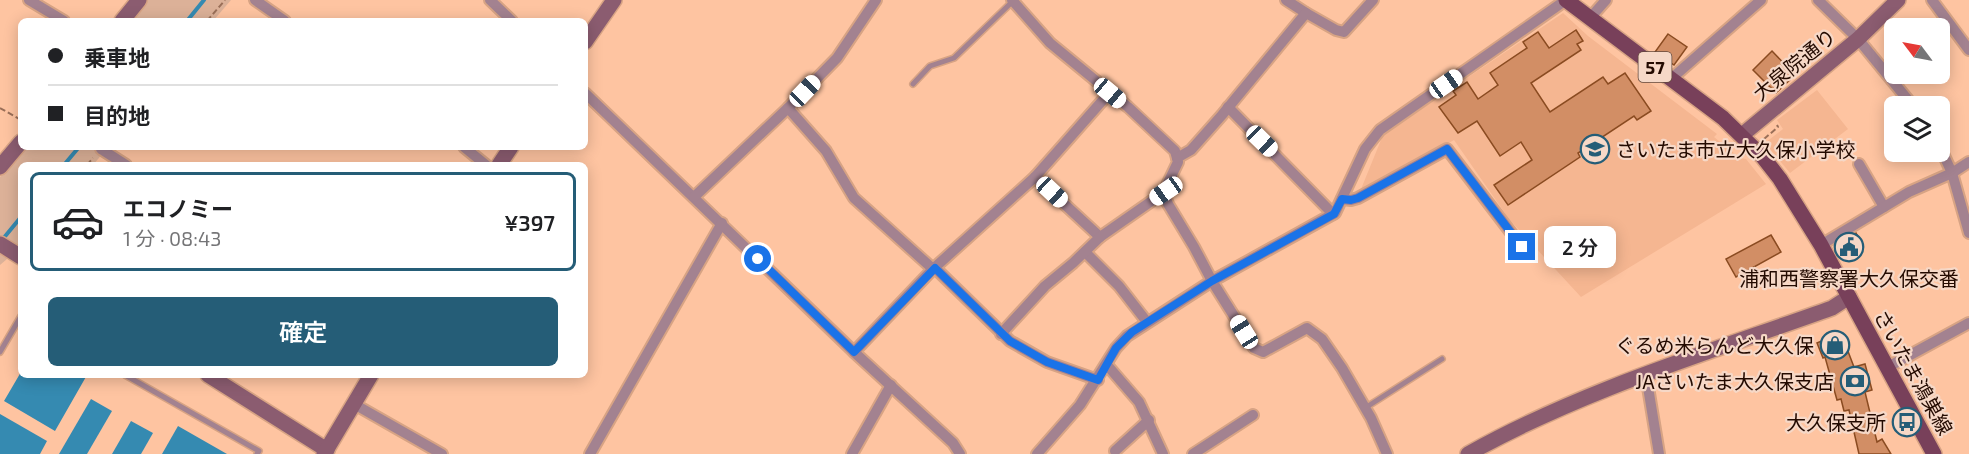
<!DOCTYPE html>
<html lang="ja">
<meta charset="utf-8">
<style>
:root{--surface:#fff;--page:#f2f2f2;--text:#202124;--muted:#757577;--line:#e0e0e0;--accent:#255d77}
body{margin:0;font-family:"Exo 2","Noto Sans JP",sans-serif;background:var(--page);color:var(--text);height:100vh;display:flex;flex-direction:column;font-size:22px;white-space:nowrap}
*{box-sizing:border-box;margin:0}
p{font-size:20px;color:var(--muted)}
.icon{flex:none;width:33px;height:33px;fill:none;stroke:currentColor;stroke-width:2;stroke-linecap:round;stroke-linejoin:round}
.map{position:relative;flex:1;overflow:hidden}
.sheet{position:absolute;left:18px;top:162px;width:570px;height:216px;display:flex;flex-direction:column;background:var(--surface);border-radius:9px;box-shadow:0 3px 15px #0003}
.sheet>*{flex:none}
.hud{position:absolute;left:18px;top:18px;width:570px;height:132px;border-radius:9px;box-shadow:0 3px 15px #0003;display:grid;align-content:center;height:132px;padding:0 30px;background:var(--surface)}
.needle{width:39px;rotate:302deg}
.tools{position:absolute;left:1884px;top:18px;display:grid;gap:12px}
.tools a{display:grid;place-items:center;width:66px;height:66px;border-radius:9px;background:var(--surface);box-shadow:0 3px 15px #0003;font-size:30px}
.end{position:absolute;width:27px;height:27px;margin:-14px;border:8px solid #1a73e8;background:#fff;box-shadow:0 0 0 3px #fff}
.from{border-radius:50%}
.bubble{position:absolute;height:42px;border-radius:9px;background:var(--surface);box-shadow:0 3px 15px #0003;font-size:20px;font-weight:600;line-height:42px;text-align:center}
.car{position:absolute;width:18px;height:36px;margin:-18px -9px;border-radius:8px;box-shadow:0 0 4px 2px #0007;background:linear-gradient(#fff 24%,#345 0 40%,#fff 0 76%,#345 0 86%,#fff 0)}
.hud b{display:flex;align-items:center;gap:21px;height:57px;font-size:22px}
.hud b+b{border-top:2px solid var(--line)}
.hud i{width:15px;height:15px;background:var(--text)}
ul{padding:10px 0 0;list-style:none}
li{display:flex;align-items:center;gap:18px;height:99px;margin:0 12px 9px;padding:0 18px;border:3px solid transparent;border-radius:9px}
li div{flex:1}
li b{display:block;font-size:22px}
li em{font-style:normal;font-weight:600}
li.active{border-color:var(--accent)}
li>.icon{width:54px;height:54px;stroke-width:1.5}
.button{display:flex;gap:12px;margin-top:auto;padding:12px 30px}
.button a{flex:1;height:69px;border-radius:9px;background:var(--accent);color:#fff;font-size:24px;font-weight:600;line-height:69px;text-align:center}
.map>svg:first-child{display:block}
</style>
<div class="map">
<svg width="1969" height="454" viewBox="0 0 1969 454">
<rect width="100%" height="100%" fill="#fec4a1"/>
<!-- built -->
<g fill="#f5b691">
<polygon points="1563,13 1588,36 1717,134 1714,137 1740,158 1746,159 1766,184 1581,297 1509,219 1454,140 1359,194 1383,135"/>
<polygon points="1817,90 1848,129 1790,173 1765,143 1783,129 1777,120"/>
</g>
<!-- green -->
<g fill="#dcb198">
<polygon points="146,0 231,0 213,21 129,21"/>
<polygon points="25,147 108,147 93,165 21,165 21,247 0,265 0,177"/>
</g>
<!-- water -->
<g fill="#358ab1">
<polygon points="21,372 21,375 87,375 55,431 4,401"/>
<polygon points="91,399 112,411 87,454 59,454"/>
<polygon points="0,414 47,441 40,454 0,454"/>
<polygon points="131,421 153,433 141,454 112,454"/>
<polygon points="178,426 227,454 162,454"/>
</g>
<g fill="none" stroke-linecap="round" stroke-linejoin="round">
<!-- stream -->
<g stroke="#358ab1" stroke-width="4">
<polyline points="187,21 204,0"/>
<polyline points="64,165 79,147"/>
<polyline points="2,240 21,217"/>
</g>
</g>
<!-- building -->
<g fill="#d28e65" stroke="#8a4b21" stroke-width="1.5">
<polygon points="1576,30 1583,41 1577,44 1581,50 1531,83 1550,112 1603,77 1608,84 1625,73 1651,111 1637,120 1634,116 1578,153 1580,157 1508,205 1494,185 1532,160 1521,142 1500,156 1477,121 1458,133 1439,107 1456,95 1453,91 1467,82 1478,99 1498,85 1490,73 1527,48 1523,42 1538,32 1549,48"/>
<polygon points="1668,34 1687,47 1674,65 1655,52"/>
<polygon points="1772,51 1795,75 1776,93 1753,70"/>
<polygon points="1856,233 1862,244 1847,251 1835,251 1842,241"/>
<polygon points="1771,235 1781,252 1736,277 1726,259"/>
<polygon points="1841,333 1854,367 1865,364 1872,390 1865,392 1877,442 1882,439 1891,454 1859,454 1849,410 1844,411 1841,399 1837,400 1825,357 1823,358 1817,343"/>
</g>
<g fill="none" stroke-linecap="round" stroke-linejoin="round">
<!-- lane casing -->
<g stroke="#d7a384" stroke-width="8">
<g id="lane">
<polyline points="913,84 930,66 954,58 1013,1"/>
<polyline points="0,352 21,316"/>
<polyline points="125,375 259,451 257,454"/>
<polyline points="1365,408 1442,359"/>
</g>
</g>
<!-- street casing -->
<g stroke="#d7a384" stroke-width="14">
<g id="street">
<polyline points="29,0 64,21"/>
<polyline points="255,0 285,21"/>
<polyline points="490,0 512,21"/>
<polyline points="1012,0 1050,43 1128,107 1175,151 1178,162 1167,185 1165,196 1168,204 1194,247 1212,281 1254,348 1263,352 1307,328 1322,339 1342,368 1371,418 1387,454"/>
<polyline points="1286,0 1306,13"/>
<polyline points="1818,0 1858,39 1913,106"/>
<polyline points="1932,0 1969,50"/>
<polyline points="1590,18 1606,0"/>
<polyline points="1671,79 1761,0"/>
<polyline points="585,93 854,352 953,443 960,454"/>
<polyline points="1228,107 1333,214"/>
<polyline points="788,108 826,151 854,198 933,269"/>
<polyline points="464,147 486,165"/>
<polyline points="1940,147 1952,173 1969,233"/>
<polyline points="101,149 126,165"/>
<polyline points="1177,158 1191,150 1222,115 1306,13 1336,30 1344,32 1373,0"/>
<polyline points="1859,164 1884,207"/>
<polyline points="1035,177 1100,237"/>
<polyline points="694,197 788,108 837,58 876,0"/>
<polyline points="1342,199 1351,200 1358,198 1447,149 1522,247"/>
<polyline points="1821,245 1909,192 1952,173 1969,162"/>
<polyline points="1085,252 1119,286 1147,322"/>
<polyline points="935,268 1010,341 1047,362 1098,380"/>
<polyline points="1001,334 1045,286 1073,263 1100,237 1166,191"/>
<polyline points="854,352 933,269 1035,177 1110,92"/>
<polyline points="1107,365 1139,402 1163,454"/>
<polyline points="1888,367 1969,323"/>
<polyline points="1646,375 1659,454"/>
<polyline points="354,404 442,454"/>
<polyline points="1115,451 1149,420"/>
<polyline points="590,454 722,223"/>
<polyline points="852,454 891,385"/>
<polyline points="1037,454 1080,405 1116,348 1127,336 1212,281 1335,213 1365,149 1380,130 1566,0"/>
<polyline points="1193,454 1253,415"/>
</g>
</g>
<!-- secondary casing -->
<g stroke="#d7a384" stroke-width="18">
<g id="secondary">
<polyline points="122,21 139,0"/>
<polyline points="585,42 614,0"/>
<polyline points="1742,135 1858,39 1898,0"/>
<polyline points="499,165 511,147"/>
<polyline points="0,167 21,142"/>
<polyline points="0,244 21,257"/>
<polyline points="208,375 327,450"/>
<polyline points="324,454 371,375"/>
<path d="M1468 454C1582 390 1710 352 1832 308L1849 297"/>
</g>
</g>
<!-- primary casing -->
<g stroke="#d7a384" stroke-width="18">
<polyline id="primary" points="1566,0 1723,118 1762,156 1780,179 1821,245 1934,454"/>
</g>
<!-- path -->
<g stroke="#9a6f58" stroke-width="2" stroke-dasharray="6 3" stroke-linecap="butt">
<polyline points="207,21 225,0"/>
<polyline points="0,108 21,120"/>
<polyline points="1764,139 1778,127 1777,125"/>
<polyline points="87,165 93,158"/>
</g>
<!-- lane -->
<use href="#lane" stroke="#a38290" stroke-width="5"/>
<!-- street -->
<use href="#street" stroke="#a38290" stroke-width="10"/>
<!-- secondary -->
<use href="#secondary" stroke="#8b5c70" stroke-width="15"/>
<!-- primary -->
<use href="#primary" stroke="#78405a" stroke-width="15"/>
<!-- path-bridge -->
<polyline stroke="#9a6f58" stroke-width="2" stroke-dasharray="6 3" stroke-linecap="butt" points="1742,156 1764,139"/>
</g>
<g fill="none" stroke-linecap="round" stroke-linejoin="round">
<!-- route -->
<polyline stroke="#1a73e8" stroke-width="8" points="758,259 854,352 935,268 1010,341 1047,362 1098,380 1116,348 1132,332 1212,281 1334,214 1342,199 1351,200 1358,198 1447,149 1522,247"/>
</g>
<!-- icons -->
<defs>
<g id="school-ring" transform="scale(1.5)"><circle r="9.5" fill="#f6d8c7" stroke="#255d77" stroke-width="1.5"/><path d="M0-5L7-2L0 1L-7-2ZM-4 1L0 2.5L4 1V4Q0 6-4 4Z" fill="#255d77"/></g>
<g id="civic-ring" transform="scale(1.5)"><circle r="9.5" fill="#f6d8c7" stroke="#255d77" stroke-width="1.5"/><path d="M-.6-6.5H3V-4.5H.6V-3L4-1V1h2V6H-6V1h2V-1L-.6-3ZM-1.2 2.5V6h2.4V2.5Z" fill="#255d77"/></g>
<g id="shop-ring" transform="scale(1.5)"><circle r="9.5" fill="#f6d8c7" stroke="#255d77" stroke-width="1.5"/><path d="M-5-2.5h2.3a2.7 3.5 0 0 1 5.4 0H5L5.5 6h-11ZM-1.5-2.5h3a1.5 2.3 0 0 0-3 0Z" fill="#255d77"/></g>
<g id="bank-ring" transform="scale(1.5)"><circle r="9.5" fill="#f6d8c7" stroke="#255d77" stroke-width="1.5"/><path d="M-6-4H6V4H-6ZM0-2.3a2.3 2.3 0 1 0 0 4.6a2.3 2.3 0 1 0 0-4.6Z" fill="#255d77"/></g>
<g id="bus-ring" transform="scale(1.5)"><circle r="9.5" fill="#f6d8c7" stroke="#255d77" stroke-width="1.5"/><path d="M-5-6H5V4H4V6H2V4H-2V6H-4V4H-5ZM-3.5-4V0h7V-4ZM-3.5 1.2v1.5H-2V1.2ZM2 1.2v1.5H3.5V1.2Z" fill="#255d77"/></g>
</defs>
<g fill-rule="evenodd">
<use href="#school-ring" x="1595" y="149"/>
<use href="#civic-ring" x="1849" y="247"/>
<use href="#shop-ring" x="1835" y="345"/>
<use href="#bank-ring" x="1855" y="381"/>
<use href="#bus-ring" x="1907" y="422"/>
</g>
<g text-anchor="middle" dominant-baseline="central" stroke-width="4.5" stroke-linejoin="round" paint-order="stroke">
<!-- shield labels -->
<rect fill="#f6d8c7" stroke="#62483c" stroke-width="1.5" x="1638.5" y="52" width="33" height="30" rx="4.5"/>
<g font-size="18" font-weight="bold" fill="#230a00">
<text x="1655" y="67">57</text>
</g>
<!-- street labels -->
<g font-size="20" fill="#230a00" stroke="#f6d8c7">
<text transform="translate(1794 64) rotate(-39)">大泉院通り</text>
<text transform="translate(1914 372) rotate(61)">さいたま鴻巣線</text>
</g>
<!-- poi labels -->
<g font-size="20" fill="#230a00" stroke="#f6d8c7" text-anchor="end">
<text x="1616" y="149" text-anchor="start">さいたま市立大久保小学校</text>
<text x="1849" y="278" text-anchor="middle">浦和西警察署大久保交番</text>
<text x="1814" y="345">ぐるめ米らんど大久保</text>
<text x="1834" y="381">JAさいたま大久保支店</text>
<text x="1886" y="422">大久保支所</text>
</g>
</g>
</svg>
<div class="tools">
<a><svg class="needle" viewBox="-14 -14 28 28"><path d="M0-13l5 13h-10z" fill="#e53935"/><path d="M0 13l5-13h-10z" fill="#757577"/></svg></a>
<a><svg class="icon" aria-label="layers" viewBox="0 0 24 24"><path d="M12 4l9 5-9 5-9-5zM3 14l9 5 9-5"/></svg></a>
</div>
<i class="end from" style="left:758px;top:259px"></i>
<i class="end" style="left:1522px;top:247px"></i>
<div class="bubble" style="left:1544px;top:226px;width:72px">2 分</div>
<i class="car" style="left:1446px;top:84px;rotate:55deg"></i>
<i class="car" style="left:805px;top:91px;rotate:44deg"></i>
<i class="car" style="left:1110px;top:93px;rotate:130deg"></i>
<i class="car" style="left:1262px;top:141px;rotate:134deg"></i>
<i class="car" style="left:1166px;top:191px;rotate:235deg"></i>
<i class="car" style="left:1052px;top:192px;rotate:133deg"></i>
<i class="car" style="left:1244px;top:332px;rotate:328deg"></i>
<div class="hud">
<b><i class="from"></i>乗車地</b>
<b><i></i>目的地</b>
</div>
<section class="sheet">
<ul>
<li class="active"><svg class="icon" aria-label="car" viewBox="0 0 24 24"><path d="M5 17H2v-5l4-1 3-4h7l3 4 3 1v5h-3M9 17h6M6 11h13"/><circle cx="7" cy="17" r="2"/><circle cx="17" cy="17" r="2"/></svg><div><b>エコノミー</b><p>1 分 · 08:43</p></div><em>¥397</em></li>
</ul>
<div class="button"><a>確定</a></div>
</section>
</div>
